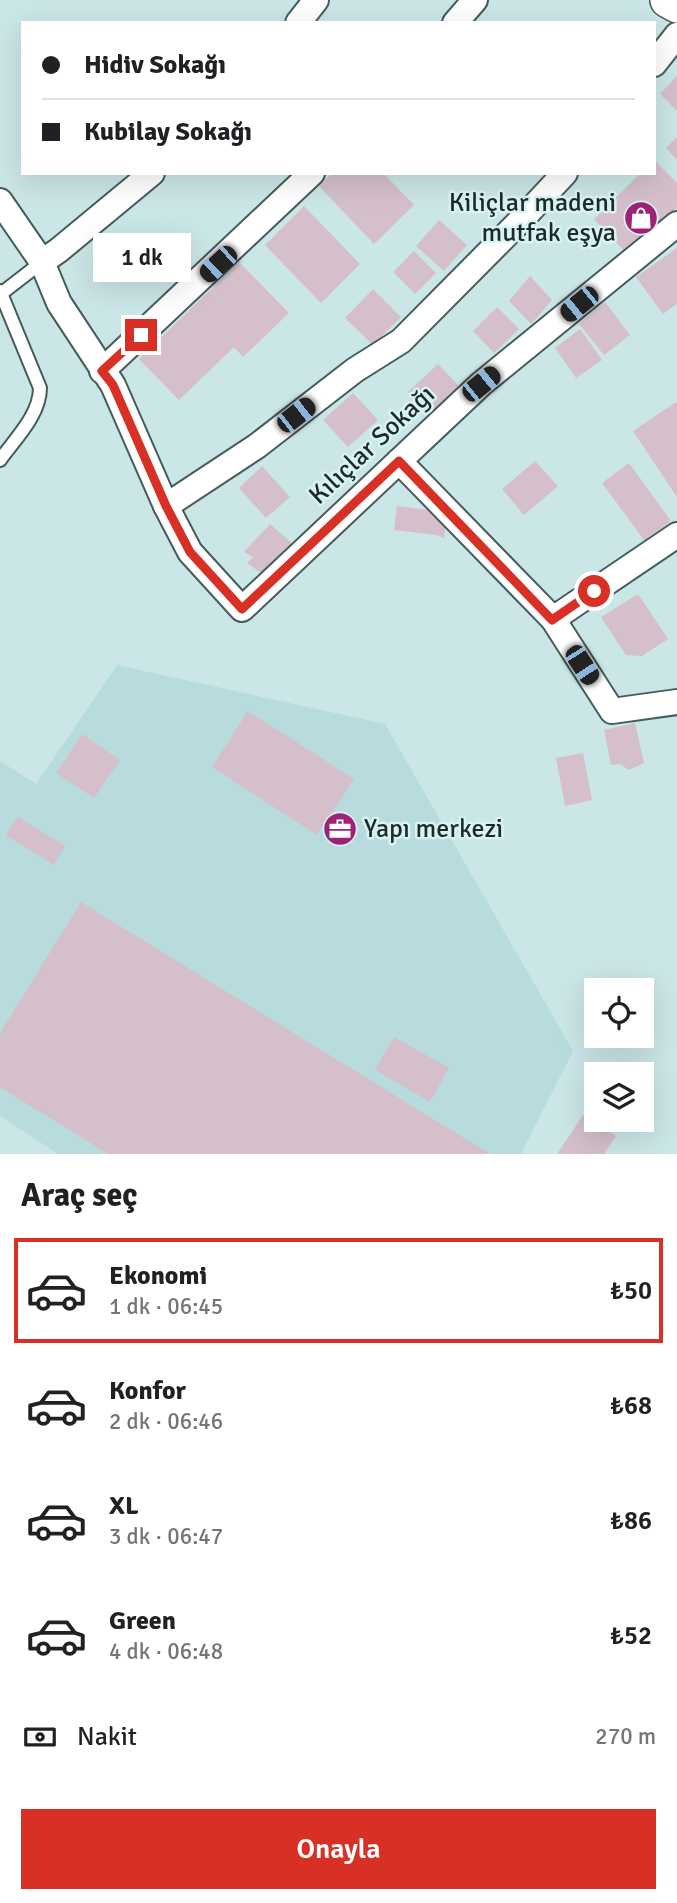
<!DOCTYPE html>
<html lang="tr">
<meta charset="utf-8">
<style>
:root{--surface:#fff;--page:#f6f6f6;--text:#202124;--muted:#757577;--line:#e0e0e0;--accent:#d93025}
body{margin:0;font-family:Signika,sans-serif;background:var(--page);color:var(--text);height:100vh;display:flex;flex-direction:column;font-size:26px;white-space:nowrap}
*{box-sizing:border-box;margin:0}
p{font-size:23px;color:var(--muted)}
.icon{flex:none;width:38px;height:38px;fill:none;stroke:currentColor;stroke-width:2;stroke-linecap:round;stroke-linejoin:round}
.map{position:relative;height:1154px;overflow:hidden}
.sheet{display:flex;flex-direction:column;background:var(--surface);flex:1}
.sheet>*{flex:none}
.hud{position:absolute;left:21px;top:21px;width:635px;height:154px;border-radius:0px;box-shadow:0 7px 28px #0002;display:grid;align-content:center;height:154px;padding:0 21px;background:var(--surface)}
.buttons{position:absolute;left:584px;top:978px;display:grid;gap:14px}
.buttons a{display:grid;place-items:center;width:70px;height:70px;border-radius:0px;background:var(--surface);box-shadow:0 7px 28px #0002;font-size:35px}
.end{position:absolute;width:32px;height:32px;margin:-16px;border:9px solid #d93025;background:#fff;box-shadow:0 0 0 4px #fff}
.from{border-radius:50%}
.bubble{position:absolute;height:49px;border-radius:0px;background:var(--surface);box-shadow:0 7px 28px #0002;font-size:23px;font-weight:600;line-height:49px;text-align:center}
.car{position:absolute;width:21px;height:42px;margin:-21px -10px;border-radius:9px;box-shadow:0 0 5px 2px #0007;background:linear-gradient(#222 24%,#8ab4d8 0 40%,#222 0 76%,#8ab4d8 0 86%,#222 0)}
.hud b{display:flex;align-items:center;gap:24px;height:66px;font-size:26px}
.hud b+b{border-top:2px solid var(--line)}
.hud i{width:18px;height:18px;background:var(--text)}
ul{padding:0;list-style:none}
li{display:flex;align-items:center;gap:21px;height:105px;margin:0 14px 10px;padding:0 7px;border:4px solid transparent;border-radius:0px}
li div{flex:1}
li b{display:block;font-size:26px}
li em{font-style:normal;font-weight:600}
li.on{border-color:var(--accent)}
li>.icon{width:63px;height:63px;stroke-width:1.5}
h2{padding:0 21px;font-size:32px;line-height:84px}
.pay{display:flex;align-items:center;gap:18px;height:77px;padding:0 21px;font-size:26px}
.pay p{margin-inline-start:auto}
.action{display:flex;gap:14px;margin-top:auto;padding:14px 21px}
.action a{flex:1;height:80px;border-radius:0px;background:var(--accent);color:#fff;font-size:28px;font-weight:600;line-height:80px;text-align:center}
.map>svg:first-child{display:block}
</style>
<div class="map">
<svg width="677" height="1154" viewBox="0 0 677 1154">
<rect width="100%" height="100%" fill="#cbe6e7"/>
<!-- built -->
<polygon fill="#b8dcdd" points="117,665 385,724 573,1051 521,1154 58,1154 0,1116 0,761 36,784"/>
<!-- building -->
<g fill="#d4bfca">
<polygon points="677,76 677,111 660,94"/>
<polygon points="677,137 677,160 666,148"/>
<polygon points="654,160 677,183 677,208 628,255 594,219 641,173 654,173"/>
<polygon points="332,173 383,173 414,205 374,244 319,186"/>
<polygon points="304,206 360,264 321,303 265,245"/>
<polygon points="439,220 467,245 444,271 416,246"/>
<polygon points="677,248 677,304 663,314 636,277"/>
<polygon points="414,251 436,273 415,294 393,272"/>
<polygon points="239,262 289,313 243,357 234,347 179,400 139,359"/>
<polygon points="530,276 552,300 531,324 509,301"/>
<polygon points="373,289 401,317 373,345 345,318"/>
<polygon points="605,302 630,335 604,355 579,324"/>
<polygon points="497,307 519,329 494,353 473,331"/>
<polygon points="580,329 602,360 576,378 555,348"/>
<polygon points="438,364 461,388 431,416 408,392"/>
<polygon points="353,393 378,420 348,447 323,420"/>
<polygon points="676,402 677,404 677,497 633,431"/>
<polygon points="535,461 558,486 524,515 502,489"/>
<polygon points="629,463 671,521 644,540 602,483"/>
<polygon points="262,466 290,497 266,518 239,488"/>
<polygon points="397,506 447,512 444,538 436,535 394,530"/>
<polygon points="270,524 295,546 268,578 247,563 253,557 244,552"/>
<polygon points="638,594 668,639 642,656 626,655 601,617"/>
<polygon points="248,711 354,779 317,835 212,767"/>
<polygon points="635,723 644,763 629,770 620,764 611,765 604,730"/>
<polygon points="82,734 120,760 94,798 56,773"/>
<polygon points="583,753 592,800 565,806 556,758"/>
<polygon points="18,817 65,846 54,865 6,835"/>
<polygon points="81,902 490,1154 108,1154 0,1087 0,1033"/>
<polygon points="394,1037 449,1068 430,1102 375,1070"/>
<polygon points="583,1115 616,1136 604,1154 557,1154"/>
</g>
<g fill="none" stroke-linecap="round" stroke-linejoin="round">
<!-- lane casing -->
<g stroke="#455c5d" stroke-width="16">
<g id="lane">
<path d="M0 291 40 388C40 415 15 439 0 460"/>
<polyline points="2,293 42,262"/>
</g>
</g>
<!-- street casing -->
<g stroke="#455c5d" stroke-width="28">
<g id="street">
<polyline points="298,23 316,0"/>
<polyline points="455,23 475,0"/>
<polyline points="654,64 677,35"/>
<polyline points="0,201 42,262 59,303 113,385 166,506 190,552 242,609 481,384 677,224"/>
<polyline points="42,262 59,250 152,173"/>
<polyline points="102,371 312,173"/>
<polyline points="399,461 553,619 612,711 677,702"/>
<polyline points="166,506 257,446 355,370 401,341 523,218 565,173"/>
<polyline points="553,619 677,535"/>
</g>
</g>
<!-- secondary casing -->
<g stroke="#455c5d" stroke-width="38">
<polyline id="secondary" points="668,0 677,5"/>
</g>
<!-- lane -->
<use href="#lane" stroke="#fff" stroke-width="12"/>
<!-- street -->
<use href="#street" stroke="#fff" stroke-width="24"/>
<!-- secondary -->
<use href="#secondary" stroke="#fff" stroke-width="35"/>
</g>
<g fill="none" stroke-linecap="round" stroke-linejoin="round">
<!-- route -->
<polyline stroke="#d93025" stroke-width="9" points="141,335 102,371 113,385 166,506 190,552 242,609 399,461 552,620 594,591"/>
</g>
<!-- icons -->
<defs>
<g id="shop-disc" transform="scale(1.75)"><circle r="9.5" fill="#9e2177" stroke="#d8f3f4"/><path d="M-5-2.5h2.3a2.7 3.5 0 0 1 5.4 0H5L5.5 6h-11ZM-1.5-2.5h3a1.5 2.3 0 0 0-3 0Z" fill="#fff"/></g>
<g id="office-disc" transform="scale(1.75)"><circle r="9.5" fill="#9e2177" stroke="#d8f3f4"/><path d="M-6-3h4V-5.5h4V-3h4V5H-6ZM-1-4.5V-3h2v-1.5ZM-6 0V1H6V0Z" fill="#fff"/></g>
</defs>
<g fill-rule="evenodd">
<use href="#shop-disc" x="641" y="218"/>
<use href="#office-disc" x="340" y="829"/>
</g>
<g text-anchor="middle" dominant-baseline="central" stroke-width="5" stroke-linejoin="round" paint-order="stroke">
<!-- poi labels -->
<g font-size="26" fill="#1f292a" stroke="#d8f3f4" text-anchor="end">
<text x="616" y="203">Kiliçlar madeni<tspan x="616" dy="30">mutfak eşya</tspan></text>
<text x="364" y="829" text-anchor="start">Yapı merkezi</text>
</g>
<!-- street labels -->
<g font-size="26" fill="#1f292a" stroke="#d8f3f4">
<text transform="translate(372 445) rotate(-43)">Kılıçlar Sokağı</text>
</g>
</g>
</svg>
<div class="buttons">
<a><svg class="icon" aria-label="locate" viewBox="0 0 24 24"><circle cx="12" cy="12" r="6"/><path d="M12 2v4M12 18v4M2 12h4M18 12h4"/></svg></a>
<a><svg class="icon" aria-label="layers" viewBox="0 0 24 24"><path d="M12 4l9 5-9 5-9-5zM3 14l9 5 9-5"/></svg></a>
</div>
<i class="end from" style="left:594px;top:591px"></i>
<i class="end" style="left:141px;top:335px"></i>
<div class="bubble" style="left:93px;top:233px;width:98px">1 dk</div>
<i class="car" style="left:218px;top:264px;rotate:227deg"></i>
<i class="car" style="left:579px;top:304px;rotate:231deg"></i>
<i class="car" style="left:481px;top:384px;rotate:51deg"></i>
<i class="car" style="left:296px;top:415px;rotate:52deg"></i>
<i class="car" style="left:582px;top:665px;rotate:147deg"></i>
<div class="hud">
<b><i class="from"></i>Hidiv Sokağı</b>
<b><i></i>Kubilay Sokağı</b>
</div>
</div>
<section class="sheet">
<h2>Araç seç</h2>
<ul>
<li class="on"><svg class="icon" aria-label="car" viewBox="0 0 24 24"><path d="M5 17H2v-5l4-1 3-4h7l3 4 3 1v5h-3M9 17h6M6 11h13"/><circle cx="7" cy="17" r="2"/><circle cx="17" cy="17" r="2"/></svg><div><b>Ekonomi</b><p>1 dk · 06:45</p></div><em>₺50</em></li>
<li><svg class="icon" aria-label="car" viewBox="0 0 24 24"><path d="M5 17H2v-5l4-1 3-4h7l3 4 3 1v5h-3M9 17h6M6 11h13"/><circle cx="7" cy="17" r="2"/><circle cx="17" cy="17" r="2"/></svg><div><b>Konfor</b><p>2 dk · 06:46</p></div><em>₺68</em></li>
<li><svg class="icon" aria-label="car" viewBox="0 0 24 24"><path d="M5 17H2v-5l4-1 3-4h7l3 4 3 1v5h-3M9 17h6M6 11h13"/><circle cx="7" cy="17" r="2"/><circle cx="17" cy="17" r="2"/></svg><div><b>XL</b><p>3 dk · 06:47</p></div><em>₺86</em></li>
<li><svg class="icon" aria-label="car" viewBox="0 0 24 24"><path d="M5 17H2v-5l4-1 3-4h7l3 4 3 1v5h-3M9 17h6M6 11h13"/><circle cx="7" cy="17" r="2"/><circle cx="17" cy="17" r="2"/></svg><div><b>Green</b><p>4 dk · 06:48</p></div><em>₺52</em></li>
</ul>
<div class="pay"><svg class="icon" aria-label="cash" viewBox="0 0 24 24"><path d="M3 7h18v10H3z"/><circle cx="12" cy="12" r="2"/></svg>Nakit<p>270 m</p></div>
<div class="action"><a>Onayla</a></div>
</section>
